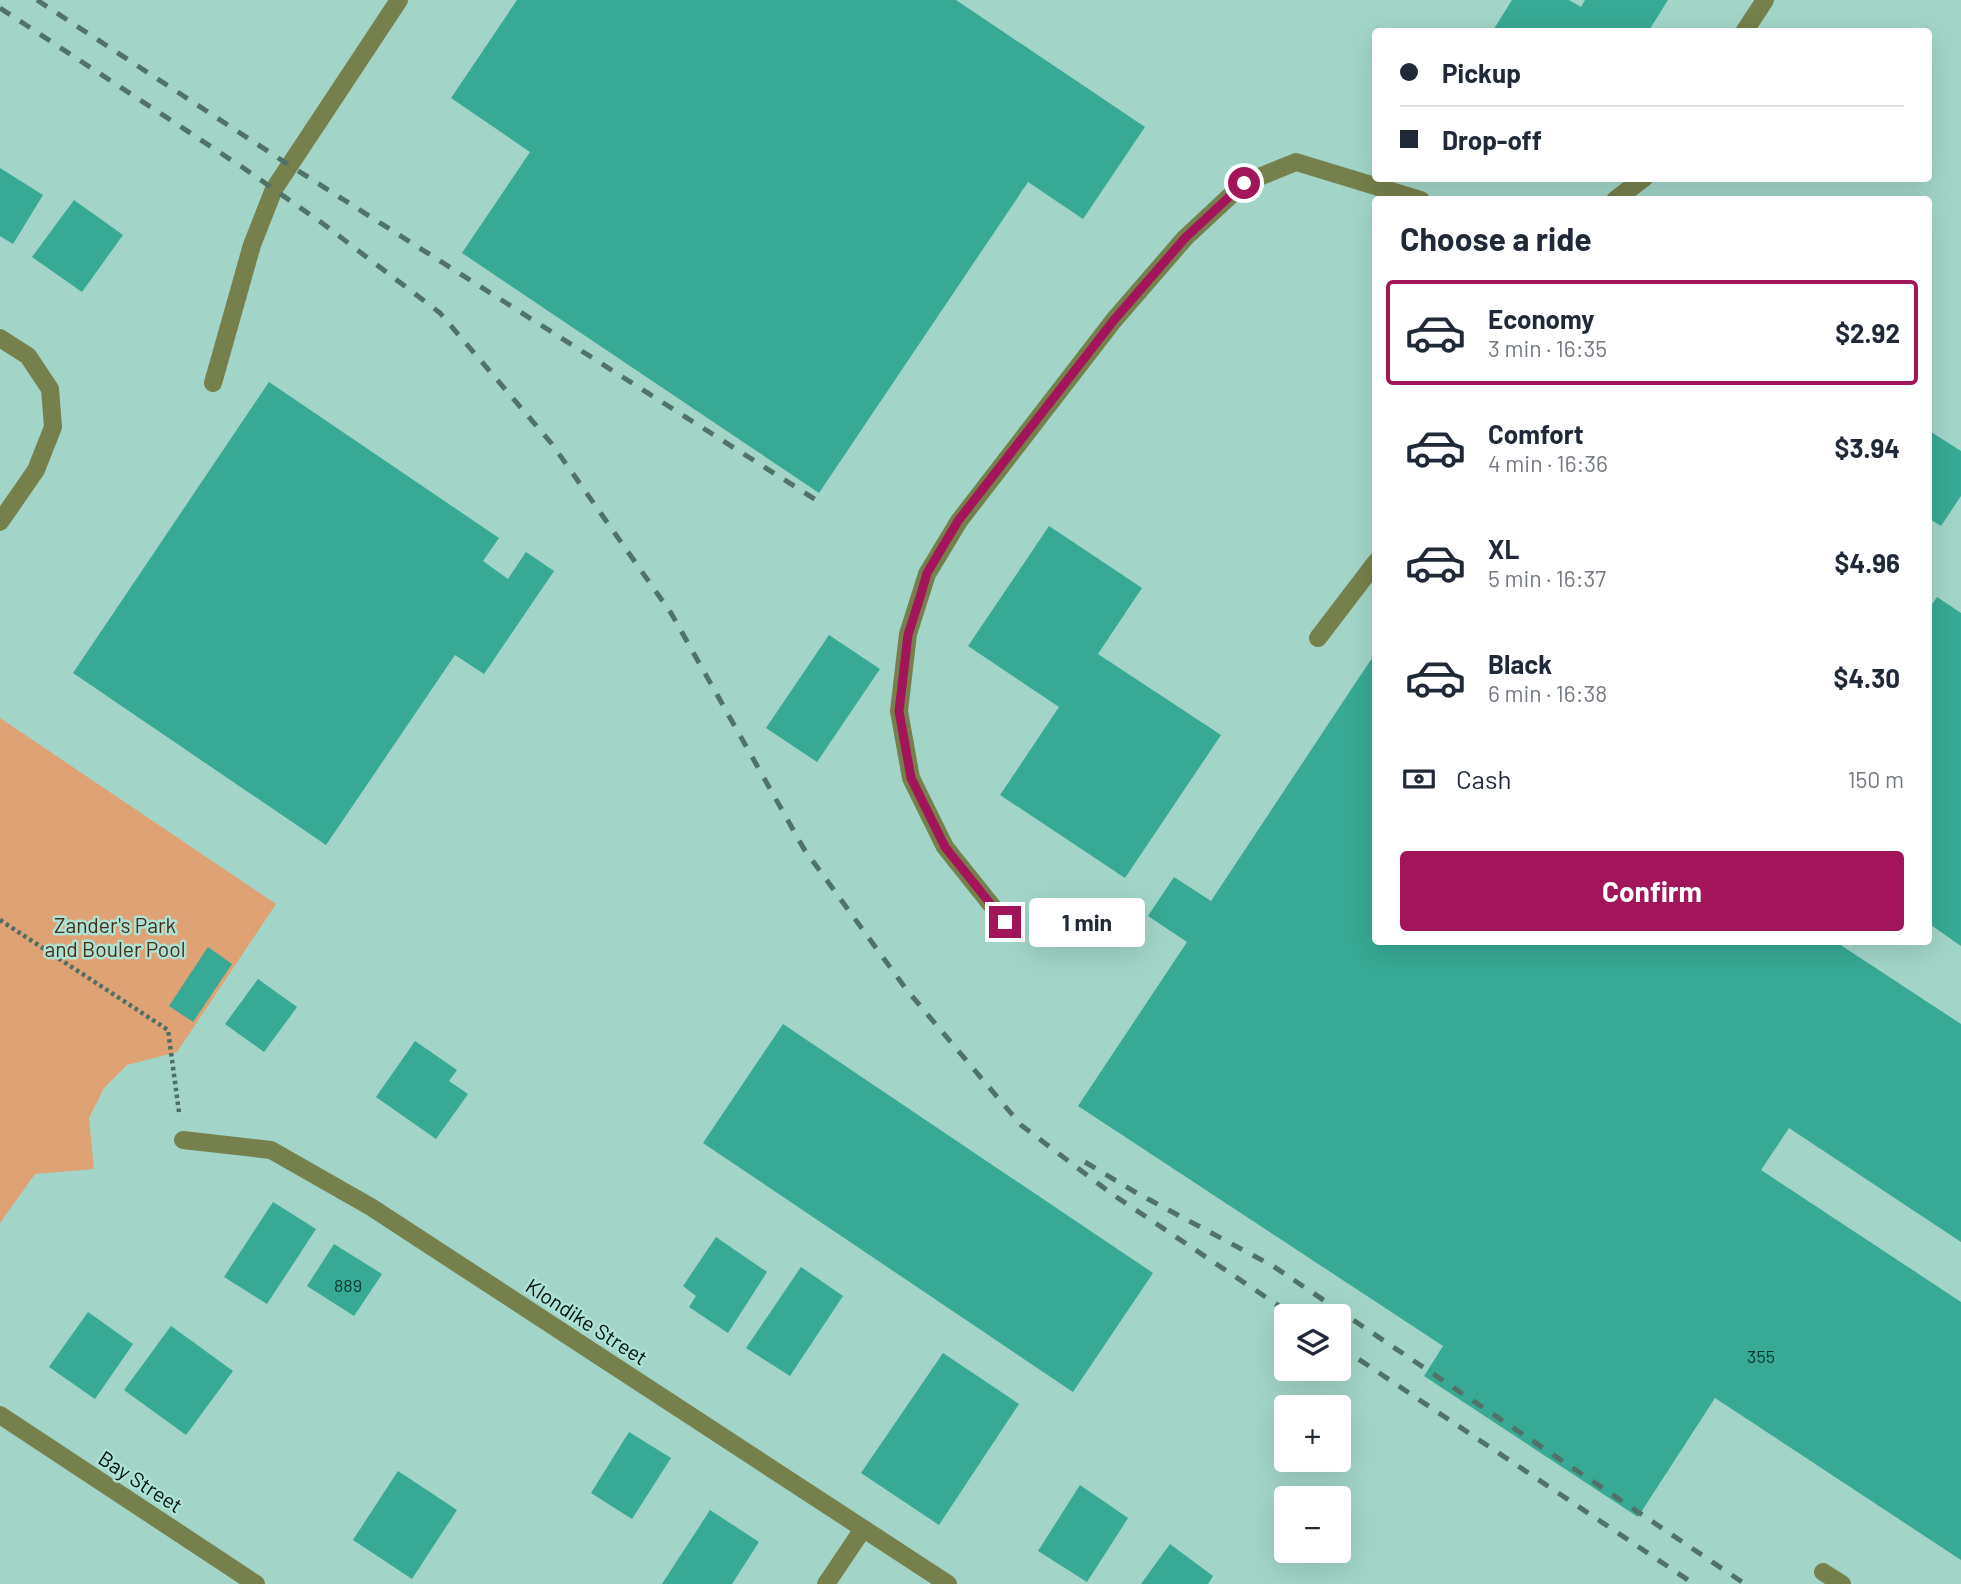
<!DOCTYPE html>
<meta charset="utf-8">
<style>
:root{--surface:#fff;--page:#f2f2f3;--text:#1f2937;--muted:#747a83;--line:#e0e1e3;--accent:#a2155b}
body{margin:0;font-family:Barlow,sans-serif;background:var(--page);color:var(--text);height:100vh;display:flex;flex-direction:column;font-size:26px;white-space:nowrap}
*{box-sizing:border-box;margin:0}
p{font-size:23px;color:var(--muted)}
.icon{flex:none;width:38px;height:38px;fill:none;stroke:currentColor;stroke-width:2;stroke-linecap:round;stroke-linejoin:round}
.map{position:relative;flex:1;overflow:hidden}
.side{position:absolute;left:1372px;top:196px;width:560px;height:749px;display:flex;flex-direction:column;background:var(--surface);border-radius:7px;box-shadow:0 7px 28px #0002}
.side>*{flex:none}
.top-card{position:absolute;left:1372px;top:28px;width:560px;height:154px;border-radius:7px;box-shadow:0 7px 28px #0002;display:grid;align-content:center;height:154px;padding:0 28px;background:var(--surface)}
.buttons{position:absolute;left:1274px;top:1304px;display:grid;gap:14px}
.buttons a{display:grid;place-items:center;width:77px;height:77px;border-radius:7px;background:var(--surface);box-shadow:0 7px 28px #0002;font-size:35px}
.end{position:absolute;width:32px;height:32px;margin:-16px;border:9px solid #a2155b;background:#fff;box-shadow:0 0 0 4px #fff}
.from{border-radius:50%}
.bubble{position:absolute;height:49px;border-radius:7px;background:var(--surface);box-shadow:0 7px 28px #0002;font-size:23px;font-weight:700;line-height:49px;text-align:center}
.top-card b{display:flex;align-items:center;gap:24px;height:66px;font-size:26px}
.top-card b+b{border-top:2px solid var(--line)}
.top-card i{width:18px;height:18px;background:var(--text)}
ul{padding:0;list-style:none}
li{display:flex;align-items:center;gap:21px;height:105px;margin:0 14px 10px;padding:0 14px;border:4px solid transparent;border-radius:7px}
li div{flex:1}
li b{display:block;font-size:26px}
li em{font-style:normal;font-weight:700}
li.current{border-color:var(--accent)}
li>.icon{width:63px;height:63px;stroke-width:1.5}
h2{padding:0 28px;font-size:32px;line-height:84px}
.pay{display:flex;align-items:center;gap:18px;height:77px;padding:0 28px;font-size:26px}
.pay p{margin-inline-start:auto}
.action{display:flex;gap:14px;margin-top:auto;padding:14px 28px}
.action a{flex:1;height:80px;border-radius:7px;background:var(--accent);color:#fff;font-size:28px;font-weight:700;line-height:80px;text-align:center}
.map>svg:first-child{display:block}
</style>
<div class="map">
<svg width="1961" height="1584" viewBox="0 0 1961 1584">
<rect width="100%" height="100%" fill="#a2d5c8"/>
<!-- green -->
<polygon fill="#dea275" points="0,718 276,904 177,1052 127,1065 104,1088 89,1118 94,1169 35,1174 0,1223"/>
<!-- building -->
<g fill="#37a994">
<polygon points="517,0 956,0 1145,127 1083,219 1028,182 819,493 462,253 530,152 451,98"/>
<polygon points="1512,0 1569,0 1581,7 1585,0 1668,0 1648,32 1492,32"/>
<polygon points="0,168 43,195 13,244 0,236"/>
<polygon points="74,200 123,235 82,292 32,257"/>
<polygon points="269,382 499,538 483,561 508,579 526,552 554,571 484,674 455,655 326,845 73,673"/>
<polygon points="1928,430 1961,451 1961,496 1941,526 1928,518"/>
<polygon points="1049,526 1142,588 1098,654 1221,735 1125,878 1000,795 1059,707 968,646"/>
<polygon points="1937,597 1961,613 1961,946 1928,923 1928,610"/>
<polygon points="829,635 880,669 817,762 766,728"/>
<polygon points="1376,652 1376,942 1836,942 1961,1024 1961,1242 1789,1128 1761,1170 1961,1302 1961,1560 1715,1398 1638,1517 1424,1376 1443,1346 1078,1106 1187,942 1148,916 1174,877 1211,901"/>
<polygon points="208,947 232,964 193,1022 169,1006"/>
<polygon points="258,979 297,1007 264,1052 225,1024"/>
<polygon points="783,1024 1153,1273 1073,1392 703,1143"/>
<polygon points="415,1041 457,1070 449,1081 468,1094 436,1139 376,1097"/>
<polygon points="273,1202 316,1229 267,1304 224,1277"/>
<polygon points="716,1237 767,1272 728,1333 689,1307 696,1296 683,1286"/>
<polygon points="334,1244 382,1274 354,1316 307,1286"/>
<polygon points="801,1267 843,1296 790,1376 746,1348"/>
<polygon points="88,1312 133,1344 95,1399 49,1367"/>
<polygon points="171,1326 233,1371 186,1435 124,1390"/>
<polygon points="943,1353 1019,1404 939,1525 861,1473"/>
<polygon points="629,1432 671,1458 632,1519 591,1493"/>
<polygon points="398,1471 457,1510 412,1579 353,1540"/>
<polygon points="1080,1485 1128,1518 1087,1582 1038,1551"/>
<polygon points="710,1510 759,1542 732,1584 662,1584"/>
<polygon points="1170,1544 1213,1576 1208,1584 1141,1584"/>
</g>
<g fill="none" stroke-linecap="round" stroke-linejoin="round">
<!-- path -->
<polyline stroke="#4d6e66" stroke-width="4.5" stroke-dasharray="3.5 3.5" stroke-linecap="butt" points="0,920 168,1030 179,1112"/>
<!-- minor -->
<g stroke="#76804c" stroke-width="18">
<polyline points="1744,32 1765,0"/>
<polyline points="1615,200 1644,178"/>
<polyline points="0,338 28,356 50,389 53,427 36,470 0,522"/>
<polyline points="213,383 252,245 274,189 399,0"/>
<polyline points="1318,638 1376,562"/>
<polyline points="1005,922 945,847 911,778 899,711 908,634 927,574 959,521 1114,320 1185,238 1244,183 1296,162 1421,200"/>
<polyline points="183,1140 271,1150 371,1207 948,1584"/>
<polyline points="0,1415 256,1584"/>
<polyline points="1823,1572 1842,1584"/>
<polyline points="826,1584 863,1529"/>
</g>
<!-- rail -->
<g stroke="#517269" stroke-width="5" stroke-dasharray="12 12" stroke-linecap="butt">
<polyline points="37,0 289,165 824,505"/>
<polyline points="0,8 245,169 322,223 440,313 552,444 671,613 804,849 906,989 1021,1125 1112,1194 1294,1316"/>
<polyline points="1085,1162 1135,1192 1273,1266 1745,1584"/>
<polyline points="1339,1346 1694,1584"/>
</g>
</g>
<g fill="none" stroke-linecap="round" stroke-linejoin="round">
<!-- route -->
<polyline stroke="#a2155b" stroke-width="9" points="1005,922 945,847 911,778 899,711 908,635 921,594 927,573 958,521 1114,320 1185,238 1244,183"/>
</g>
<g text-anchor="middle" dominant-baseline="central" stroke-width="5" stroke-linejoin="round" paint-order="stroke">
<!-- number labels -->
<g font-size="18" fill="#0e372f">
<text x="348" y="1285">889</text>
<text x="1761" y="1356">355</text>
</g>
<!-- park labels -->
<g font-size="21" fill="#492d16" stroke="#aee2d5">
<text x="115" y="924">Zander's Park<tspan x="115" dy="24">and Bouler Pool</tspan></text>
</g>
<!-- street labels -->
<g font-size="21" fill="#01110d" stroke="#aee2d5">
<text transform="translate(587 1321) rotate(33)">Klondike Street</text>
<text transform="translate(141 1481) rotate(33)">Bay Street</text>
</g>
</g>
</svg>
<div class="buttons">
<a><svg class="icon" aria-label="layers" viewBox="0 0 24 24"><path d="M12 4l9 5-9 5-9-5zM3 14l9 5 9-5"/></svg></a>
<a>+</a>
<a>−</a>
</div>
<i class="end from" style="left:1244px;top:183px"></i>
<i class="end" style="left:1005px;top:922px"></i>
<div class="bubble" style="left:1029px;top:898px;width:116px">1 min</div>
<div class="top-card">
<b><i class="from"></i>Pickup</b>
<b><i></i>Drop-off</b>
</div>
<section class="side">
<h2>Choose a ride</h2>
<ul>
<li class="current"><svg class="icon" aria-label="car" viewBox="0 0 24 24"><path d="M5 17H2v-5l4-1 3-4h7l3 4 3 1v5h-3M9 17h6M6 11h13"/><circle cx="7" cy="17" r="2"/><circle cx="17" cy="17" r="2"/></svg><div><b>Economy</b><p>3 min · 16:35</p></div><em>$2.92</em></li>
<li><svg class="icon" aria-label="car" viewBox="0 0 24 24"><path d="M5 17H2v-5l4-1 3-4h7l3 4 3 1v5h-3M9 17h6M6 11h13"/><circle cx="7" cy="17" r="2"/><circle cx="17" cy="17" r="2"/></svg><div><b>Comfort</b><p>4 min · 16:36</p></div><em>$3.94</em></li>
<li><svg class="icon" aria-label="car" viewBox="0 0 24 24"><path d="M5 17H2v-5l4-1 3-4h7l3 4 3 1v5h-3M9 17h6M6 11h13"/><circle cx="7" cy="17" r="2"/><circle cx="17" cy="17" r="2"/></svg><div><b>XL</b><p>5 min · 16:37</p></div><em>$4.96</em></li>
<li><svg class="icon" aria-label="car" viewBox="0 0 24 24"><path d="M5 17H2v-5l4-1 3-4h7l3 4 3 1v5h-3M9 17h6M6 11h13"/><circle cx="7" cy="17" r="2"/><circle cx="17" cy="17" r="2"/></svg><div><b>Black</b><p>6 min · 16:38</p></div><em>$4.30</em></li>
</ul>
<div class="pay"><svg class="icon" aria-label="cash" viewBox="0 0 24 24"><path d="M3 7h18v10H3z"/><circle cx="12" cy="12" r="2"/></svg>Cash<p>150 m</p></div>
<div class="action"><a>Confirm</a></div>
</section>
</div>
